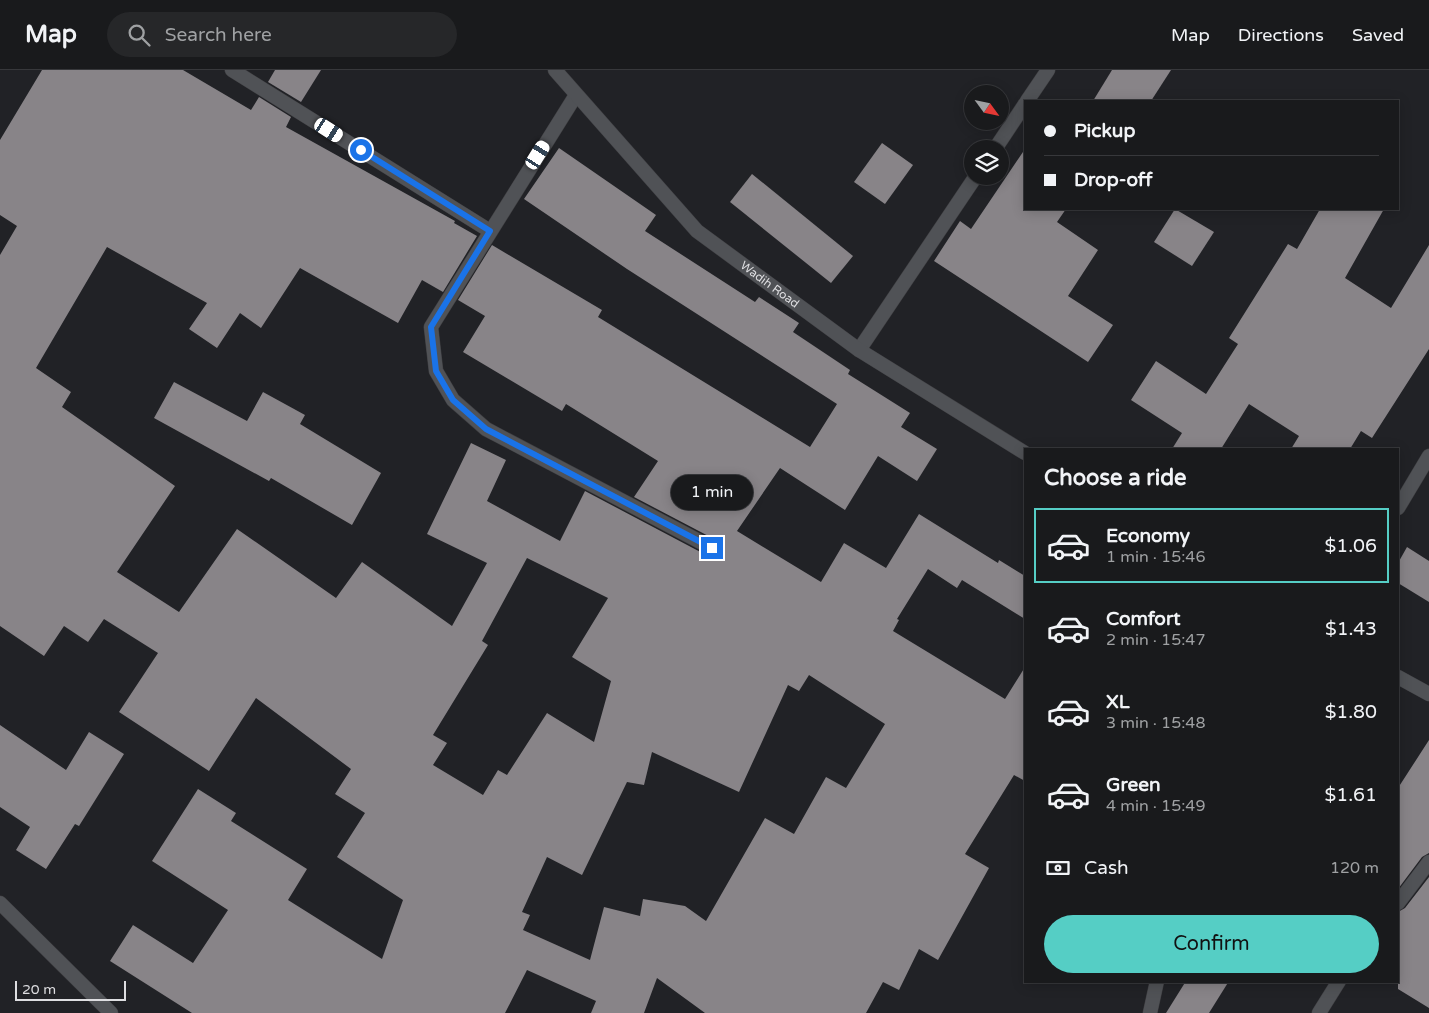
<!DOCTYPE html>
<meta charset="utf-8">
<style>
:root{--surface:#191a1c;--page:#262729;--text:#f1f3f6;--muted:#9fa1a3;--line:#37383b;--accent:#55cec5}
body{margin:0;font-family:"Varela Round",sans-serif;background:var(--page);color:var(--text);height:100vh;display:flex;flex-direction:column;font-size:19px;white-space:nowrap}
*{box-sizing:border-box;margin:0}
p{font-size:16px;color:var(--muted)}
.icon{flex:none;width:28px;height:28px;fill:none;stroke:currentColor;stroke-width:2;stroke-linecap:round;stroke-linejoin:round}
.map{position:relative;flex:1;overflow:hidden}
.drawer{position:absolute;left:1024px;top:378px;width:375px;height:535px;display:flex;flex-direction:column;background:var(--surface);border-radius:0px;box-shadow:0 2px 12px #0003,0 0 0 1px var(--line)}
.drawer>*{flex:none}
.hud{position:absolute;left:1024px;top:30px;width:375px;height:110px;border-radius:0px;box-shadow:0 2px 12px #0003,0 0 0 1px var(--line);display:grid;align-content:center;height:110px;padding:0 20px;background:var(--surface)}
.needle{width:32px;rotate:123deg}
.controls{position:absolute;left:964px;top:15px;display:grid;gap:10px}
.controls a{display:grid;place-items:center;width:45px;height:45px;border-radius:50%;background:var(--surface);box-shadow:0 2px 12px #0003,0 0 0 1px var(--line);font-size:25px}
.scale{position:absolute;left:15px;bottom:12px;width:111px;box-sizing:border-box;padding-left:5px;border:2px solid #dedee1;border-top:0;font-size:14px;line-height:18px;white-space:nowrap;color:#dedee1;-webkit-text-stroke:4px #212226;paint-order:stroke}
.end{position:absolute;width:22px;height:22px;margin:-11px;border:6px solid #1a73e8;background:#fff;box-shadow:0 0 0 2px #fff}
.from{border-radius:50%}
.bubble{position:absolute;height:35px;border-radius:18px;background:var(--surface);box-shadow:0 2px 12px #0003,0 0 0 1px var(--line);font-size:16px;font-weight:600;line-height:35px;text-align:center}
.car{position:absolute;width:15px;height:30px;margin:-15px -8px;border-radius:6px;box-shadow:0 0 4px 1px #0007;background:linear-gradient(#fff 24%,#345 0 40%,#fff 0 76%,#345 0 86%,#fff 0)}
.hud b{display:flex;align-items:center;gap:18px;height:48px;font-size:19px}
.hud b+b{border-top:1px solid var(--line)}
.hud i{width:12px;height:12px;background:var(--text)}
ul{padding:0;list-style:none}
li{display:flex;align-items:center;gap:15px;height:75px;margin:0 10px 8px;padding:0 10px;border:2px solid transparent;border-radius:0px}
li div{flex:1}
li b{display:block;font-size:19px}
li em{font-style:normal;font-weight:600}
li.on{border-color:var(--accent)}
li>.icon{width:45px;height:45px;stroke-width:1.5}
h2{padding:0 20px;font-size:22px;line-height:60px}
.pay{display:flex;align-items:center;gap:12px;height:55px;padding:0 20px;font-size:19px}
.pay p{margin-inline-start:auto}
.primary-button{display:flex;gap:10px;margin-top:auto;padding:10px 20px}
.primary-button a{flex:1;height:58px;border-radius:30px;background:var(--accent);color:#111;font-size:20px;font-weight:600;line-height:58px;text-align:center}
header{display:flex;align-items:center;gap:30px;box-sizing:border-box;height:70px;padding:0 25px;background:var(--surface);border-bottom:1px solid var(--line)}
header strong{font-size:24px}
nav{display:flex;gap:28px;margin-inline-start:auto;font-size:18px}
.search{width:350px;height:45px;background:var(--page);display:flex;align-items:center;gap:12px;box-sizing:border-box;padding:0 18px;border-radius:28px;color:var(--muted);font-size:19px}
.map>svg:first-child{display:block}
</style>
<header>
<strong>Map</strong>
<div class="search"><svg class="icon" aria-label="search" viewBox="0 0 24 24"><circle cx="10" cy="10" r="6"/><path d="M15 15l6 6"/></svg>Search here</div>
<nav><a>Map</a><a>Directions</a><a>Saved</a></nav>
</header>
<div class="map">
<svg width="1429" height="943" viewBox="0 0 1429 943">
<rect width="100%" height="100%" fill="#212226"/>
<!-- building -->
<g fill="#888488" fill-rule="evenodd">
<path d="M42 0H183L251 40 259 27 291 47 286 57 455 151 454 153 477 166 443 222 422 210 398 253 300 198 261 258 240 243 217 278 189 259 207 233 107 177 36 298 71 322 62 337 175 416 117 502 179 542 237 459 336 528 362 492 452 556 487 493 427 464 471 373 506 390 487 431 560 471 585 421 708 486 713 487 719 482 721 477 716 470 634 427 658 391 566 334 562 341 463 282 485 246 458 230 492 175 602 240 598 247 810 377 837 334 627 199 524 129 559 78 656 145 645 161 755 232 759 227 799 253 793 262 850 300 848 304 910 343 901 357 937 379 917 411 878 386 845 440 780 398 737 461 821 512 844 473 886 498 919 444 998 493 999 490 1025 506V549L962 510 957 518 928 499 897 549 899 550 893 561 1005 629 1025 597V711L1014 705 965 784 989 798 938 890 919 879 899 920 883 912 866 943H705L657 908 644 943H591L596 931 527 900 505 943H192L110 891 133 855 193 893 228 840 152 791 198 719 236 743 231 751 307 799 288 830 382 889 403 830 337 787 365 743 335 724 351 699 256 628 209 701 119 642 158 583 104 549 88 572 64 556 44 586 0 556V185L17 156 0 145V70ZM527 488 608 528 572 587 611 611 594 672 547 643 507 705 498 700 483 725 433 695 447 673 433 665 488 575 482 571ZM809 605 885 654 846 718 826 707 794 764 765 748 706 851 685 836 643 829 640 846 604 837 590 890 523 860 530 845 522 842 547 787 582 805 627 712 644 715 652 682 739 722 788 615 799 621Z"/>
<polygon points="275,0 321,0 301,32 268,12"/>
<polygon points="1112,0 1171,0 1151,31 1093,31"/>
<polygon points="882,73 913,95 885,134 854,112"/>
<polygon points="1025,79 1025,139 1066,139 1057,152 1098,180 1068,226 1113,255 1088,292 934,191 960,151 971,159"/>
<polygon points="752,104 853,186 831,213 730,132"/>
<polygon points="1175,139 1214,162 1192,196 1154,172"/>
<polygon points="1320,139 1384,139 1345,208 1391,238 1429,175 1429,279 1372,368 1361,361 1350,379 1291,379 1299,366 1249,334 1221,379 1172,379 1182,363 1131,330 1156,291 1206,324 1238,274 1229,268 1288,174 1297,179"/>
<polygon points="174,312 247,351 263,322 305,345 300,354 381,403 352,455 271,408 269,411 154,348"/>
<polygon points="1407,477 1429,491 1429,532 1398,513 1398,493"/>
<polygon points="0,655 66,700 89,662 124,684 79,756 75,754 46,799 16,780 30,757 0,737"/>
<polygon points="1429,670 1429,783 1422,787 1398,819 1398,718"/>
<polygon points="1429,807 1429,938 1398,919 1398,842 1405,838"/>
<polygon points="1186,911 1229,911 1209,943 1166,943"/>
</g>
<g fill="none" stroke-linecap="round" stroke-linejoin="round">
<!-- minor casing -->
<g stroke="#3e3e41" stroke-width="15">
<g id="minor">
<polyline points="232,0 490,161"/>
<polyline points="576,25 431,257 436,301 453,330 486,359 712,478"/>
<polyline points="1027,31 1048,0"/>
<polyline points="995,79 1025,34"/>
<polyline points="859,280 976,106"/>
<polyline points="1398,438 1429,386"/>
<polyline points="0,833 111,943"/>
<polyline points="1398,833 1429,792"/>
<polyline points="1150,943 1157,911"/>
<polyline points="1319,943 1339,911"/>
</g>
</g>
<!-- tertiary casing -->
<g stroke="#3e3e41" stroke-width="15">
<g id="tertiary">
<path id="s1" d="M555 0 697 161 859 280 1025 383"/>
<polyline points="1398,607 1429,624"/>
</g>
</g>
<!-- minor -->
<use href="#minor" stroke="#505256" stroke-width="14"/>
<!-- tertiary -->
<use href="#tertiary" stroke="#505256" stroke-width="14"/>
</g>
<g fill="none" stroke-linecap="round" stroke-linejoin="round">
<!-- route -->
<polyline stroke="#1a73e8" stroke-width="6" points="361,80 490,161 431,257 436,301 453,330 486,359 712,478"/>
</g>
<g text-anchor="middle" dominant-baseline="central" stroke-width="5" stroke-linejoin="round" paint-order="stroke">
<!-- street labels -->
<g font-size="12" fill="#dedee1" stroke="#212226">
<text stroke="none"><textPath href="#s1" startOffset="305">Wadih Road</textPath></text>
</g>
</g>
</svg>
<div class="controls">
<a><svg class="needle" viewBox="-14 -14 28 28"><path d="M0-13l5 13h-10z" fill="#e53935"/><path d="M0 13l5-13h-10z" fill="#9fa1a3"/></svg></a>
<a><svg class="icon" aria-label="layers" viewBox="0 0 24 24"><path d="M12 4l9 5-9 5-9-5zM3 14l9 5 9-5"/></svg></a>
</div>
<div class="scale">20 m</div>
<i class="end from" style="left:361px;top:80px"></i>
<i class="end" style="left:712px;top:478px"></i>
<div class="bubble" style="left:671px;top:405px;width:82px">1 min</div>
<i class="car" style="left:329px;top:60px;rotate:122deg"></i>
<i class="car" style="left:538px;top:85px;rotate:32deg"></i>
<div class="hud">
<b><i class="from"></i>Pickup</b>
<b><i></i>Drop-off</b>
</div>
<section class="drawer">
<h2>Choose a ride</h2>
<ul>
<li class="on"><svg class="icon" aria-label="car" viewBox="0 0 24 24"><path d="M5 17H2v-5l4-1 3-4h7l3 4 3 1v5h-3M9 17h6M6 11h13"/><circle cx="7" cy="17" r="2"/><circle cx="17" cy="17" r="2"/></svg><div><b>Economy</b><p>1 min · 15:46</p></div><em>$1.06</em></li>
<li><svg class="icon" aria-label="car" viewBox="0 0 24 24"><path d="M5 17H2v-5l4-1 3-4h7l3 4 3 1v5h-3M9 17h6M6 11h13"/><circle cx="7" cy="17" r="2"/><circle cx="17" cy="17" r="2"/></svg><div><b>Comfort</b><p>2 min · 15:47</p></div><em>$1.43</em></li>
<li><svg class="icon" aria-label="car" viewBox="0 0 24 24"><path d="M5 17H2v-5l4-1 3-4h7l3 4 3 1v5h-3M9 17h6M6 11h13"/><circle cx="7" cy="17" r="2"/><circle cx="17" cy="17" r="2"/></svg><div><b>XL</b><p>3 min · 15:48</p></div><em>$1.80</em></li>
<li><svg class="icon" aria-label="car" viewBox="0 0 24 24"><path d="M5 17H2v-5l4-1 3-4h7l3 4 3 1v5h-3M9 17h6M6 11h13"/><circle cx="7" cy="17" r="2"/><circle cx="17" cy="17" r="2"/></svg><div><b>Green</b><p>4 min · 15:49</p></div><em>$1.61</em></li>
</ul>
<div class="pay"><svg class="icon" aria-label="cash" viewBox="0 0 24 24"><path d="M3 7h18v10H3z"/><circle cx="12" cy="12" r="2"/></svg>Cash<p>120 m</p></div>
<div class="primary-button"><a>Confirm</a></div>
</section>
</div>
